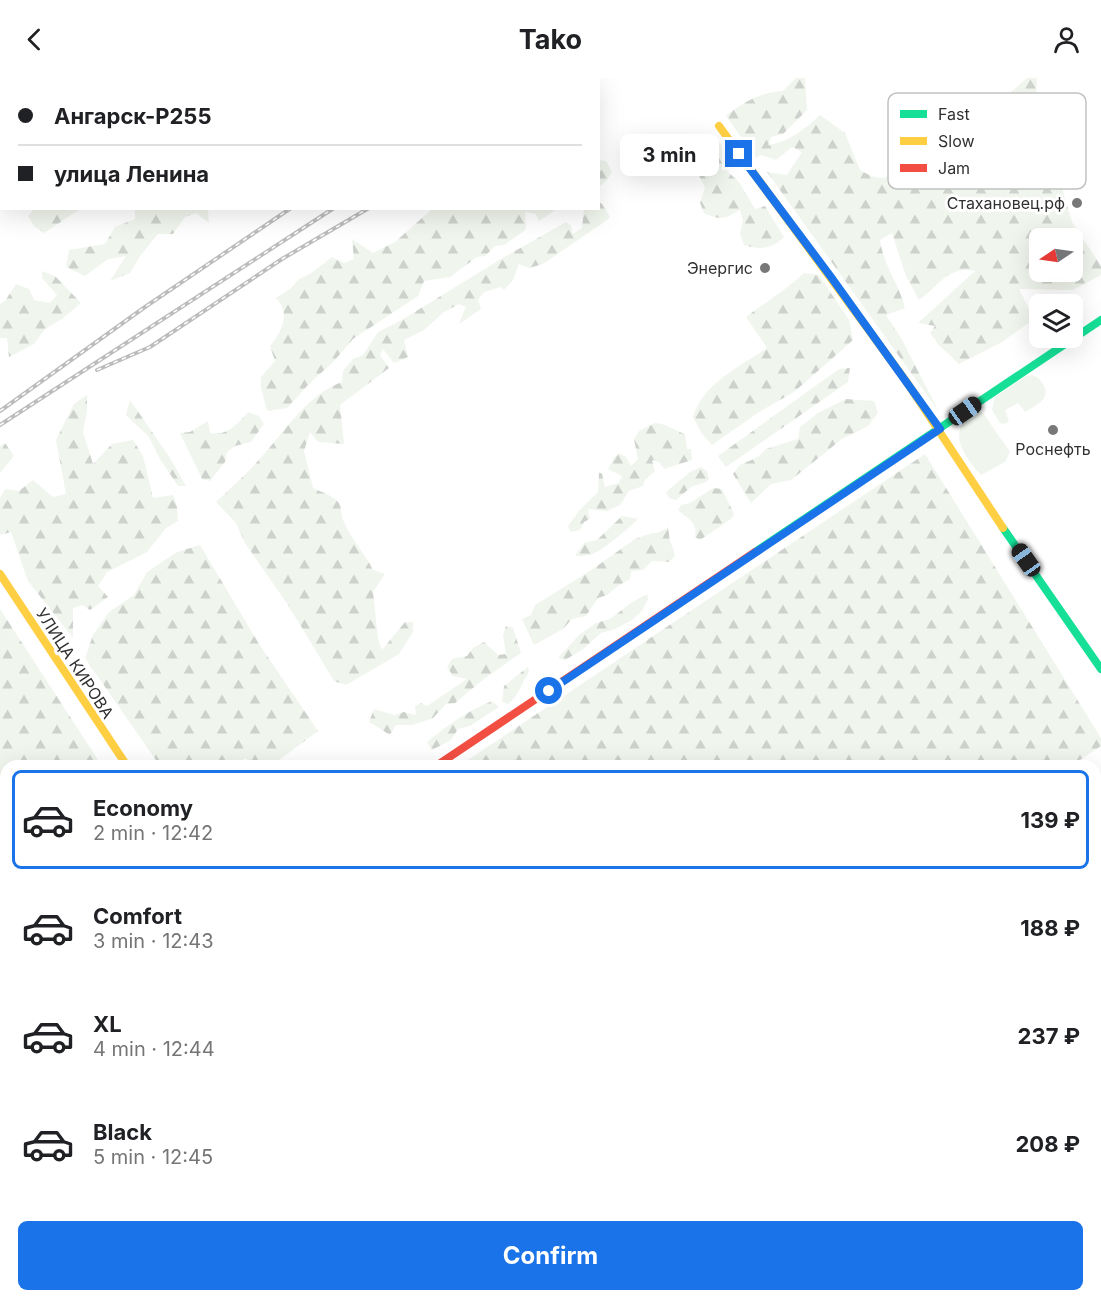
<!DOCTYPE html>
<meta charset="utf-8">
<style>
:root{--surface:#fff;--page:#f2f2f2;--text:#202124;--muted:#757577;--line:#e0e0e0;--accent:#1a73e8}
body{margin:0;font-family:Inter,sans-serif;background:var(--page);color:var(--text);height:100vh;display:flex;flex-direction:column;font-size:22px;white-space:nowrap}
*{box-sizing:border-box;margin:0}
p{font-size:20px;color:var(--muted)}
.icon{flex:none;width:33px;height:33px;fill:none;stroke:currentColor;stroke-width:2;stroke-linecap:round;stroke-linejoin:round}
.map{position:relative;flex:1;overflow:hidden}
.panel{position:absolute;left:0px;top:682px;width:1101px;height:542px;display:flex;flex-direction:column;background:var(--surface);border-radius:18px 18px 0 0;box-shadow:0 6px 24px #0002}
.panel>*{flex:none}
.guide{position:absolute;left:0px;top:0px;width:600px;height:132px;box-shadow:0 6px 24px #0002;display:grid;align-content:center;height:132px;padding:0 18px;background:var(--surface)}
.needle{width:39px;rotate:257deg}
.tools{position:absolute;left:1029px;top:150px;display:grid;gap:12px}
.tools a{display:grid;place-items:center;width:54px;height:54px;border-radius:9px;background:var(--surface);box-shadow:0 6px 24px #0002;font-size:30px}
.end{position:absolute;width:27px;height:27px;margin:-14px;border:8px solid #1a73e8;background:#fff;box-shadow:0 0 0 3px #fff}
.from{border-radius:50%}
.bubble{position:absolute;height:42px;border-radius:9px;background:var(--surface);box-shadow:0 6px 24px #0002;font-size:20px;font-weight:700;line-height:42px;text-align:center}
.car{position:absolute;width:18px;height:36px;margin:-18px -9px;border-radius:8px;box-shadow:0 0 4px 2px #0007;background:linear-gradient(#222 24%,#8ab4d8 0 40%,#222 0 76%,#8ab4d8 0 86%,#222 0)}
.guide b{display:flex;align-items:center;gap:21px;height:57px;font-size:22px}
.guide b+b{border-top:2px solid var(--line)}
.guide i{width:15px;height:15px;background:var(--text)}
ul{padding:10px 0 0;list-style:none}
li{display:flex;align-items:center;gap:18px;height:99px;margin:0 12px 9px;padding:0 6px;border:3px solid transparent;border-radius:9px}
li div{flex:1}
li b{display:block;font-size:22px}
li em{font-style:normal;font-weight:700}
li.active{border-color:var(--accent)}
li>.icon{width:54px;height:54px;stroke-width:1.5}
.action{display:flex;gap:12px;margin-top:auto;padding:12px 18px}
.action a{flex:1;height:69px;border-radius:9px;background:var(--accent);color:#fff;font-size:24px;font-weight:700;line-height:69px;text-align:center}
header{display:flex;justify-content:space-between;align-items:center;height:78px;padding:0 18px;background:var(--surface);font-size:27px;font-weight:700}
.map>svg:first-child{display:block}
</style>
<header><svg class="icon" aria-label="back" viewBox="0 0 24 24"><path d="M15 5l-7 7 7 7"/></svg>Tako<svg class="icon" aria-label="person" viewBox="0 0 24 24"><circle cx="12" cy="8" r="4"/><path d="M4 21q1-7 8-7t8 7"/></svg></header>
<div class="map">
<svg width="1101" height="1223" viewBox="0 0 1101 1223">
<defs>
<pattern id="forest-firs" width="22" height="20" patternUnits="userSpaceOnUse" patternTransform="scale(1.5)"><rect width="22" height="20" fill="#f0f5ed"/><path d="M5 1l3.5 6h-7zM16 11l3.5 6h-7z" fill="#ced2cc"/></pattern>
</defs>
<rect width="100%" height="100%" fill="#fff"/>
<!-- green -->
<g fill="#f0f5ed">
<path d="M1032 297C1038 299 1040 301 1043 306 1052 321 1036 327 1025 334L1018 325 1005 332 1009 344 1004 346 1000 345 992 332 995 319 1026 298Z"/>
<path d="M977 333 983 335 1010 374 1005 384 981 397C962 377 945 349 977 333Z"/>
</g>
<!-- forest -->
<g fill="url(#forest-firs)" fill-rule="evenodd">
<polygon points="211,0 422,0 208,1"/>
<path d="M796 0H805L807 32 783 56 771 59 768 67C789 64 805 51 820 37L845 55 860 92C867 96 874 100 882 100 902 97 975 32 995 16L1002 22 1027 0H1037L1035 46 1048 62 1072 144 1101 188V197L1073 212 1019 211 1034 241 1002 264 959 286 938 266 930 255 935 248 918 245 975 193C948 187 939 208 919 222L906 198 892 155 880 162C883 186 899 206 905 230L886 237 901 260 939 334 767 94 787 97 802 74 792 69 776 82 761 77 756 80 726 38C743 24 761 14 783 13ZM1040 160H1072V194H1040Z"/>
<path d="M713 57 722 67 732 86 727 93 739 104 755 131 765 128 784 159C772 171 760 172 744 167L740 156 743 143 740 132C724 141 722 143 704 135L700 125 705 110 695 89 694 74 701 65Z"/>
<polygon points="599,82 606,83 612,94 607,102 599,109"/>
<path d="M599 124 602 126 610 139 607 142 543 186 529 190 519 186 513 202 504 212 501 209 484 214 478 222 481 231 459 246 466 229 459 226 444 234 424 252 404 262 408 279 394 285 383 271 380 277 389 290 340 327 344 366 318 364 310 354 304 373 313 410C321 414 332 417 338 424 342 429 341 437 343 442 350 460 365 475 373 492L385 496 373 514 378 561 382 572 405 544H413V554L399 576 346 607 334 603 290 530 245 465 236 445 216 424C233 408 250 393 265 375 288 349 309 316 342 304L343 293 353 281 363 277 378 254 400 243 501 181 566 144 571 148 573 156 582 150 584 131 598 130Z"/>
<polygon points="34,131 34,130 80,131 44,155 34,148 28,138"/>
<polygon points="135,131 208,131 209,145 196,135 185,139 173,156 158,156 140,178 130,195 110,203 126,178 108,181 85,198 66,189 69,172 105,166 115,149 135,141"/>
<path d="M432 131H557L539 143 536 136 525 134 526 150 524 153 504 167 495 168 485 178 477 179 450 199 424 203 418 218 353 261 334 283 307 308 287 330 267 333 261 310V299L275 283 270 268C282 253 291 235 276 220L290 211 299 201 310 196 332 179 344 185 354 181 352 161 373 175 395 164Z"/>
<polygon points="42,193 55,198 81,225 62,241 45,251 34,266 9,279 7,260 0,260 0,226 5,223 16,206 29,211 34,222 50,225 57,217 42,200"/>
<path d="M804 195 819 197 849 242 853 262 794 314 759 334 712 367 702 356 693 339C702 306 741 288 767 270L746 239C766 224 786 212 804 195Z"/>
<polygon points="850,290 848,304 726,389 718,378 839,291"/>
<polygon points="87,317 87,333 83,354 93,386 112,366 133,362 143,378 153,420 173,417 177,428 178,443 166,450 147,474 107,494 98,508 108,519 90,532 82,527 73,530 73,560 28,503 11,454 0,457 0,420 5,411 19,413 33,402 53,419 66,416 56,362 74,326"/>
<polygon points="846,321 874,323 878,335 868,348 842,361 791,402 771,406 751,425 733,396 740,387 758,379 766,371 798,361 800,349 818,335"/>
<polygon points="130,322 170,380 186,408 178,408 160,381 149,359 126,337"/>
<path d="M248 334 259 338 264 346 251 364 235 368 227 374 225 384 210 403 202 401 180 355 190 354 208 343 210 355C226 359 238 346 248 334Z"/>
<path d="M655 345C667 346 674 352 685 356L687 371H691L692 382 664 391 659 384 652 382 655 393 645 402 643 408 629 413 620 427 607 433 588 431 590 441 584 444 580 452 571 454 568 448 579 433 598 414 599 394 602 396 605 409 619 405 622 398 608 391 614 380 619 375 626 379 631 388 638 381 634 361 639 353Z"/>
<polygon points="5,365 14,378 0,395 0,368"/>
<polygon points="925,376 1101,660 1101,668 1071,688 459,688"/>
<polygon points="701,389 707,393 709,401 706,404 691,409 676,422 669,420 666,414 690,394"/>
<path d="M713 410 722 411 734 436 731 441 700 462 695 459C698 444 688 441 678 432L681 427 690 425Z"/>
<path d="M622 438 638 441C629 450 601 474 590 477 585 478 579 478 575 478L584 465 597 462Z"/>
<path d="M669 449C668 465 673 465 675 478L669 484 652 483 643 492 631 493 630 501 618 508 607 517 598 520 586 538 572 541 563 551 534 567 522 541 531 537 535 527 590 493 635 461 652 455H657Z"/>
<polygon points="200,467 259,566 318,653 271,688 253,688 246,680 232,688 160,688 85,580 93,557 109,534 134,517 147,494 177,474"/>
<polygon points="647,516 648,521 642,533 632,542 615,551 601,555 582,572 565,582 558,580 579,557 596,545 610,541 631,525"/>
<polygon points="0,531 102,688 6,688 6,842 0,846"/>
<polygon points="506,548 513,550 521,575 485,600 455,625 446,626 433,640 413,647 396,647 390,657 369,644 374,631 394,637 404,634 416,637 415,628 421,625 427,628 467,601 453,598 447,589 452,581 467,578 473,570 484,564 498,577 506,576 503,557"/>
<path d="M528 589 529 594C521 605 519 618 508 626L502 624 504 608Z"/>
<path d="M492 623 499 629 470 648 458 651 451 662 432 672 427 664C448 647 467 633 492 623Z"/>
<polygon points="6,993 6,1218 212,1218 205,1223 0,1223 0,997"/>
</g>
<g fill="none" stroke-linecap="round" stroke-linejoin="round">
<!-- street -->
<g stroke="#d4d4d4" stroke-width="5">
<polyline points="1095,1106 1101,1102"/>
<polyline points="1068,1218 1071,1223"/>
<polyline points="929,1223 937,1218"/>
</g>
<!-- fast -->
<g stroke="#16e098" stroke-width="8">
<polyline points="1003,450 1101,591"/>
<polyline points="755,474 1101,242"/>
<polyline points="0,979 6,974"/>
</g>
<!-- slow -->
<g stroke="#ffcf43" stroke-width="8">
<polyline points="719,48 906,303 1003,450"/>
<polyline points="0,496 127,688"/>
<polyline points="739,1218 746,1223"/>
</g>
<!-- jam -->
<polyline stroke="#f24e42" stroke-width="8" points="436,688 755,474"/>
<!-- rail casing -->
<g stroke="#bcbcbc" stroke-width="4">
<g id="rail">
<polyline points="485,2 487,0"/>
<polyline points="513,2 515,0"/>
<polyline points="530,2 532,0"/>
<polyline points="97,292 150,269 282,181 369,130"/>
<polyline points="0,333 145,229 291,130"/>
<polyline points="0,347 334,130"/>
</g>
</g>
<!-- rail -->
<use href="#rail" stroke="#fff" stroke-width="1.5" stroke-dasharray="4.5" stroke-linecap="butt"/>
</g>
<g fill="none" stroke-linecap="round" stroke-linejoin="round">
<!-- route -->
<polyline stroke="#1a73e8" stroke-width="8" points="549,613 940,351 831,199 739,76"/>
</g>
<!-- markers -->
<g fill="#787878" stroke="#fff" stroke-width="2">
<circle cx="1077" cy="125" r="6"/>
<circle cx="765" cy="190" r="6"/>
<circle cx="1053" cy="352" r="6"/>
</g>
<g text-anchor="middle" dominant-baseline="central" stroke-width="6" stroke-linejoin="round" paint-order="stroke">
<!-- poi labels -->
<g font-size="16" fill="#303030" stroke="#fff" text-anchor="end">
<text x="1065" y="125">Стахановец.рф</text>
<text x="753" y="190">Энергис</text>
<text x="1053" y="371" text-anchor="middle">Роснефть</text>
</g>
<!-- street labels -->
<g font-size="16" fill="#303030" stroke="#fff">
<text transform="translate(75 585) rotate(57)">УЛИЦА КИРОВА</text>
</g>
</g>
<!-- legend -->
<rect x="888" y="15" width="198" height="96" rx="9" fill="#fff" stroke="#c1c1c1" stroke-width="1.5"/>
<rect x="900" y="32" width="27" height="8" fill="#16e098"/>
<rect x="900" y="59" width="27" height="8" fill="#ffcf43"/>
<rect x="900" y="86" width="27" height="8" fill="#f24e42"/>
<g font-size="16" fill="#303030">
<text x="938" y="42">Fast</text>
<text x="938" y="69">Slow</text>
<text x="938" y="96">Jam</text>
</g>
</svg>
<div class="tools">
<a><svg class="needle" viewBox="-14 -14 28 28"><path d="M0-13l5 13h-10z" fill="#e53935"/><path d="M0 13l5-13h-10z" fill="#757577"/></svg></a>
<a><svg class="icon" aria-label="layers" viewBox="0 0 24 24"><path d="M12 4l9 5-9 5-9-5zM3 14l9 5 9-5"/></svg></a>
</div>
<i class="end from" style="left:549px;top:613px"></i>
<i class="end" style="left:739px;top:76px"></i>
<div class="bubble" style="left:620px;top:56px;width:99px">3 min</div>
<i class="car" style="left:965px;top:333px;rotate:55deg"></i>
<i class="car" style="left:1026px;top:482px;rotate:325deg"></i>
<div class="guide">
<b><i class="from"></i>Ангарск-Р255</b>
<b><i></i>улица Ленина</b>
</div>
<section class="panel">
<ul>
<li class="active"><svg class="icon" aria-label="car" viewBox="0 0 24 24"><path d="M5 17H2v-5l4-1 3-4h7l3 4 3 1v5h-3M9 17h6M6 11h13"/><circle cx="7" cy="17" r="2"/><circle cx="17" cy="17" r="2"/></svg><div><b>Economy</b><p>2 min · 12:42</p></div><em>139 ₽</em></li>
<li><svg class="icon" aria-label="car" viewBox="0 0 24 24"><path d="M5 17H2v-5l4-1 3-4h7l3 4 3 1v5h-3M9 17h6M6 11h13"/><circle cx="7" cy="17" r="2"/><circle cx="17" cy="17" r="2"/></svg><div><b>Comfort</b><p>3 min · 12:43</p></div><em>188 ₽</em></li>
<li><svg class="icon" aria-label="car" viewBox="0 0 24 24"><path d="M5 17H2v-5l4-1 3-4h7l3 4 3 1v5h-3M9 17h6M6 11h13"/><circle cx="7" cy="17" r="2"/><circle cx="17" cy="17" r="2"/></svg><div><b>XL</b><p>4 min · 12:44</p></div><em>237 ₽</em></li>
<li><svg class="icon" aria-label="car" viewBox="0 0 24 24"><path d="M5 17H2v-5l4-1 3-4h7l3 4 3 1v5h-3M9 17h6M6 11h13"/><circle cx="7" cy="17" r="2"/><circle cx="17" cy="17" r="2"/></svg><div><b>Black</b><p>5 min · 12:45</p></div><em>208 ₽</em></li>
</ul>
<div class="action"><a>Confirm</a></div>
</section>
</div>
